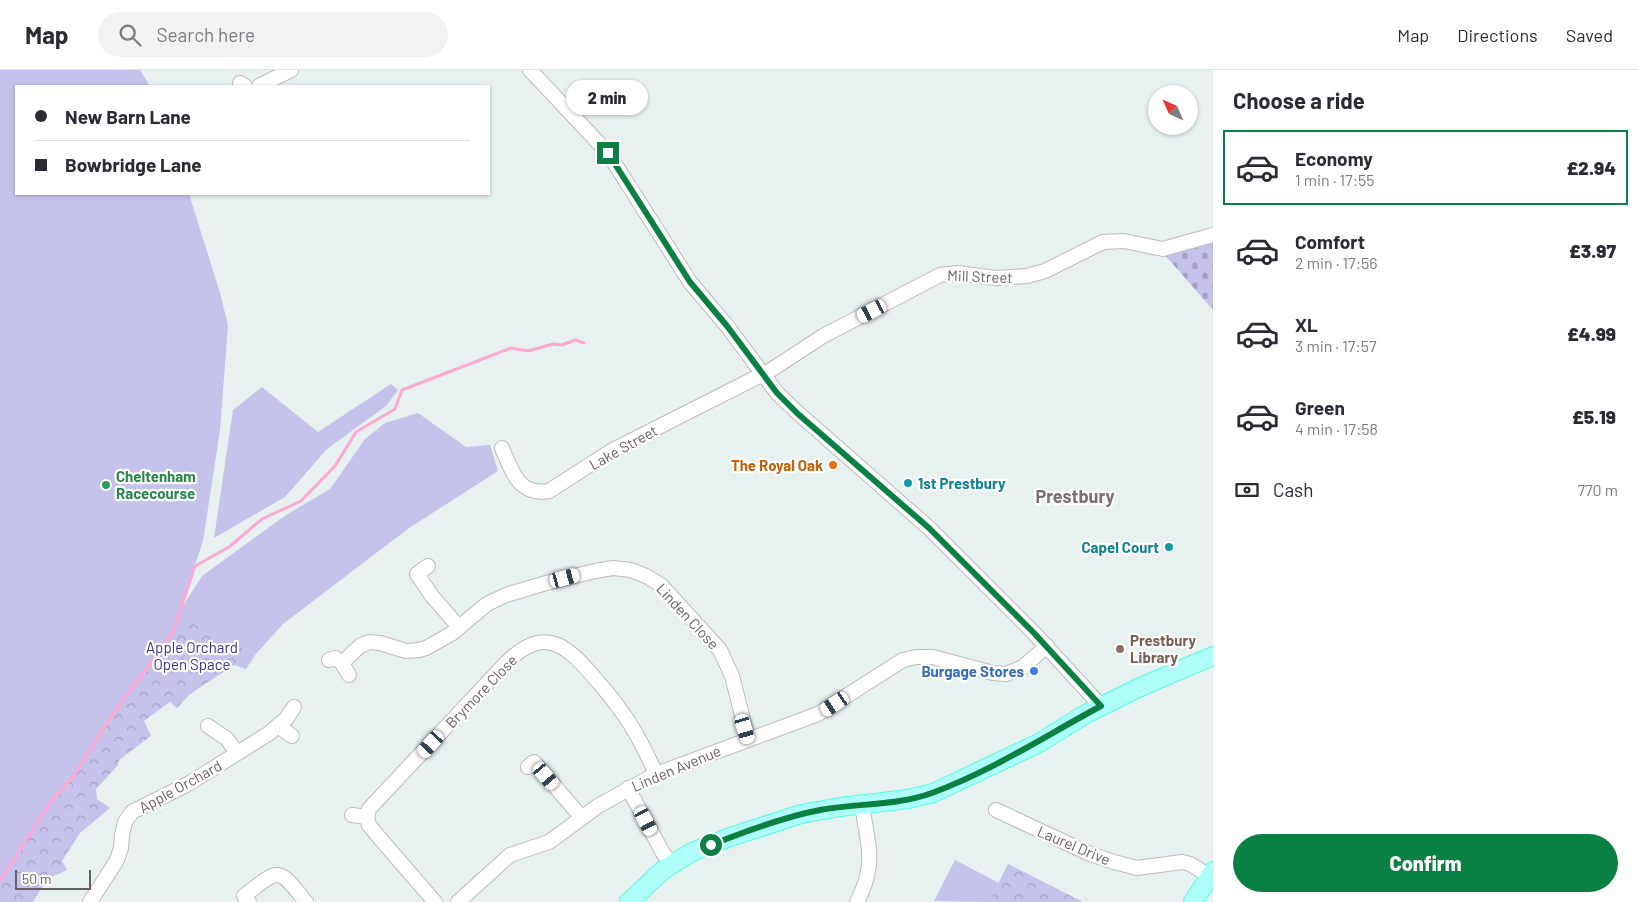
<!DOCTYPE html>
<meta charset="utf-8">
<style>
:root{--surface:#fff;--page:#f2f2f3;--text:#2b2b33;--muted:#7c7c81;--line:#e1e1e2;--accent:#0b8043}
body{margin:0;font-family:Barlow,sans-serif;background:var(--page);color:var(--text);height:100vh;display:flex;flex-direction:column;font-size:19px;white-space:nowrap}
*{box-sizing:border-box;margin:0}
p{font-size:16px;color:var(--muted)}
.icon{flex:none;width:28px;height:28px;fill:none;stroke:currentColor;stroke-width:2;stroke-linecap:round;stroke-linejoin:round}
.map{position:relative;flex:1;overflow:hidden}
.panel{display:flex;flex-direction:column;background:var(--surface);width:425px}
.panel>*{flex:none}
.top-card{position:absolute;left:15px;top:15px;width:475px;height:110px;border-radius:0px;box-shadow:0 1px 4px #0004;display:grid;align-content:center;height:110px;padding:0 20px;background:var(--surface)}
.needle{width:32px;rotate:315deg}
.fabs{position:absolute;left:1148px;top:15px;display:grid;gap:10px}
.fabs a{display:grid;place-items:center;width:50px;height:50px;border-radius:50%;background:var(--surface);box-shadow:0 1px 4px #0004;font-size:25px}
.scale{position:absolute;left:15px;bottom:12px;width:76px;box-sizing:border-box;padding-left:5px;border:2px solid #685e62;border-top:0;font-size:14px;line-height:18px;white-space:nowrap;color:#685e62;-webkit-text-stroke:4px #fff;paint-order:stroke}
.end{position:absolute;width:22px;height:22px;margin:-11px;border:6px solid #0b8043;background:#fff;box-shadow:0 0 0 2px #fff}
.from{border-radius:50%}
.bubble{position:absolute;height:35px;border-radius:18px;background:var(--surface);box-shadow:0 1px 4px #0004;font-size:16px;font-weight:800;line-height:35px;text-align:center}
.car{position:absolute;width:15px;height:30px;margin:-15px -8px;border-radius:6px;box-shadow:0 0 4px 1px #0007;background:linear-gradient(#fff 24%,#345 0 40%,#fff 0 76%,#345 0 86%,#fff 0)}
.top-card b{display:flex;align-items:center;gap:18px;height:48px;font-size:19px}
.top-card b+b{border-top:1px solid var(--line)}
.top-card i{width:12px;height:12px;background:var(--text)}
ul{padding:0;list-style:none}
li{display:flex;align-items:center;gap:15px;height:75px;margin:0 10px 8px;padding:0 10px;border:2px solid transparent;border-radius:0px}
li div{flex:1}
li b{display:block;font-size:19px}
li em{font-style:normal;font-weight:800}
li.selected{border-color:var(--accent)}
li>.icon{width:45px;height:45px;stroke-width:1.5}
h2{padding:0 20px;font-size:22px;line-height:60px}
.pay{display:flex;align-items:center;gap:12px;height:55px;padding:0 20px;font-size:19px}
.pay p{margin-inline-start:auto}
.action{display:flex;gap:10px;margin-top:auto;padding:10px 20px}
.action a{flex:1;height:58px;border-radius:30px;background:var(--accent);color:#fff;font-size:20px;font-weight:800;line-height:58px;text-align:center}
header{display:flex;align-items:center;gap:30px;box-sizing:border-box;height:70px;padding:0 25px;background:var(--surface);border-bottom:1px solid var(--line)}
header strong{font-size:24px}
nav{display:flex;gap:28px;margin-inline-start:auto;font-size:18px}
.search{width:350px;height:45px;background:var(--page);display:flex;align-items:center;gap:12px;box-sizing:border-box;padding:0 18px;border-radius:28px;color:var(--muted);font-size:19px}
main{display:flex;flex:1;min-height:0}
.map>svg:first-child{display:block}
</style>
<header>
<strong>Map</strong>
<div class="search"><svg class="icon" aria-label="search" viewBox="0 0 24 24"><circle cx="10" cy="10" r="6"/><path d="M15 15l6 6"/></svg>Search here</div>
<nav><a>Map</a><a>Directions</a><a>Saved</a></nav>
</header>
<main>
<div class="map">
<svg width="1213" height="832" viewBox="0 0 1213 832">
<defs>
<pattern id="forest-crowns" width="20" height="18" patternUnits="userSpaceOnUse" patternTransform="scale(1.25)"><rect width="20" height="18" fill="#c5c2eb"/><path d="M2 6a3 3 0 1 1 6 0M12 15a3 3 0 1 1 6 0" fill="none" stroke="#a4a1c2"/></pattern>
<pattern id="cemetery-stones" width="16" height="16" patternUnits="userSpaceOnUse" patternTransform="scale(1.25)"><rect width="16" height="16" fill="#c5c2eb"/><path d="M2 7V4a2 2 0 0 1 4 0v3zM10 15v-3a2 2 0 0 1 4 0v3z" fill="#a4a1c2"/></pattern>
</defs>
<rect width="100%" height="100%" fill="#e7f1f0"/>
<!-- green -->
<g fill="#c5c2eb">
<polygon points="0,0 140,0 150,16 16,16 16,124 189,124 220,223 228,255 220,360 203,471 179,542 202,506 286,445 330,419 365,369 385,353 418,343 466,377 490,375 498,401 409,458 283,554 255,585 178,545 173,562 59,719 0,811"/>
<polygon points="391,314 398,320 386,336 327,379 285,427 214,468 233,340 262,317 318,362"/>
<polygon points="955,790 999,813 989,832 934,831"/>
</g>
<!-- forest -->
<g fill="url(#forest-crowns)">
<polygon points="178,545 255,585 246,599 234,595 190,624 177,638 170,632 144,651 151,666 119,690 118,695 96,719 97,729 110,738 80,763 62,791 67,800 47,809 33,832 0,832 0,811 59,719 173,562"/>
<polygon points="1008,794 1083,832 989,832"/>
</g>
<!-- cemetery -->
<polygon fill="url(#cemetery-stones)" points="1213,170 1213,240 1164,184"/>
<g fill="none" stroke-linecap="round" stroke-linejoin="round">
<!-- stream -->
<polyline stroke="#ffa9d2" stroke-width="3" points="0,811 52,730 73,707 111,647 173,562 195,496 229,477 262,449 301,431 335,396 356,362 395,339 402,320 511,278 528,281 553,274 562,275 575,270 584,273"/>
<!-- minor casing -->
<g stroke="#c1b9bc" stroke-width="16">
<g id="minor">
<polyline points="530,0 608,83 690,212 727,256 777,323 798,343 929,458 1034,563 1101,636"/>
<polyline points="240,13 245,16"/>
<polyline points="259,16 291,0"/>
<path d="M502 378C512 401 518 426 549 421L613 380 771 300 823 266 940 205 957 203 996 208 1027 206 1045 201 1103 172 1124 171 1163 179 1213 165"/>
<polyline points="428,496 417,504 432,526 459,557"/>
<polyline points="329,590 335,588 342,593 360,576 369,572 380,573 406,581 419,580 426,578 451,564 487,534 506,525 546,513 595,501 613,498 631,500 646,506 661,515 720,580 732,606 748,669"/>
<polyline points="342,593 349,605"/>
<polyline points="208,656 227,669 237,683"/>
<polyline points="278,656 292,666"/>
<polyline points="528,697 534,692 582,748"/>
<polyline points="628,718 663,783 671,794"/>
<polyline points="996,740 1090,784 1114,792 1137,798 1182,792 1190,794 1210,806"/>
<polyline points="352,745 367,747"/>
<path d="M367 747 369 739 506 593C547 552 569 578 599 613 626 644 639 666 656 704"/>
<polyline points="367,747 369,755 377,765 435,832"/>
<polyline points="90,832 117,790 121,778 122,765 125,752 132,742 188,714 268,664 286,649 294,637"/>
<path d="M249 832 244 826C280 798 277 796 306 832"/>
<polyline points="458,832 510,785 549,772 598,736 656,704 818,644 903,590 916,587 933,587 993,603 1006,604 1023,597 1047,576"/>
<path d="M857 832C861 824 865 815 867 806 873 783 865 758 862 735"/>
</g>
</g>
<!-- major casing -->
<g stroke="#54fedc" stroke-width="20">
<g id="major">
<polyline points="629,832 663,800 692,782 730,767 801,744 840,737 908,729 933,723 1039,673 1084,645 1138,618 1213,586"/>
<polyline points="1193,832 1213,801"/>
</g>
</g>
<!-- minor -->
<use href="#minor" stroke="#fff" stroke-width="14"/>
<!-- major -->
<use href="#major" stroke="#aefff9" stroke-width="18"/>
</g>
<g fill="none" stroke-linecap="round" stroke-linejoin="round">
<!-- route -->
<path stroke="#0b8043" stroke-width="6" d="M608 83 690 212 727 256 777 323 798 344 929 458 1034 563 1101 636C1045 666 992 701 932 723 896 736 857 733 820 740 783 747 746 761 711 775"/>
</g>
<!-- markers -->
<circle fill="#e8710a" stroke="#fff" stroke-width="2" cx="833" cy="395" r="5"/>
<g fill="#0f9aa8" stroke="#fff" stroke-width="2">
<circle cx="908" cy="413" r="5"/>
<circle cx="1169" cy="477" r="5"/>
</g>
<circle fill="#2e9e5b" stroke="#fff" stroke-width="2" cx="106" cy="415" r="5"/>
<circle fill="#8d6e63" stroke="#fff" stroke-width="2" cx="1120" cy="579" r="5"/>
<circle fill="#3f7fe0" stroke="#fff" stroke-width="2" cx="1034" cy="601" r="5"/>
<g text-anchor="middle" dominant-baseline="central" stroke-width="4.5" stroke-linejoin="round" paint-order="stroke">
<!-- street labels -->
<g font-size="15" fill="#685e62" stroke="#fff">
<text transform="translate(980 206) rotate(2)">Mill Street</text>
<text transform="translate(623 377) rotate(-29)">Lake Street</text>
<text transform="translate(688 546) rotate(47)">Linden Close</text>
<text transform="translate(481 621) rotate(-46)">Brymore Close</text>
<text transform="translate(676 698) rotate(-23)">Linden Avenue</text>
<text transform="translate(180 716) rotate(-29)">Apple Orchard</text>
<text transform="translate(1074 775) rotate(23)">Laurel Drive</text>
</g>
<!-- food labels -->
<g font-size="15" font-weight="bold" fill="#c56008" stroke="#fff" text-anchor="end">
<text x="823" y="395">The Royal Oak</text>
</g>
<!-- leisure labels -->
<g font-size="15" font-weight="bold" fill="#27864d" stroke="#fff" text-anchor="start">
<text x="116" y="406">Cheltenham<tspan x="116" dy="17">Racecourse</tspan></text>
</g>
<!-- culture labels -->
<g font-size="15" font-weight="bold" fill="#0d838f" stroke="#fff" text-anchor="start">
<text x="918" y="413">1st Prestbury</text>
<text x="1159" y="477" text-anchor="end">Capel Court</text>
</g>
<!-- education labels -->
<g font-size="15" font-weight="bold" fill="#785e54" stroke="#fff" text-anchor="start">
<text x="1130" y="570">Prestbury<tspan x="1130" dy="17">Library</tspan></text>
</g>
<!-- park labels -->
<g font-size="15" fill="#3e3194" stroke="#fff">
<text x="192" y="577">Apple Orchard<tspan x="192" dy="17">Open Space</tspan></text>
</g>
<!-- shop labels -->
<g font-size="15" font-weight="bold" fill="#366cbe" stroke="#fff" text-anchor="end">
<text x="1024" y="601">Burgage Stores</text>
</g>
<!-- quarter labels -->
<g font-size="18" font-weight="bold" fill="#7a6f74" stroke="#fff">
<text x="1075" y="426">Prestbury</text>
</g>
</g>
</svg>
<div class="fabs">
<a><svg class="needle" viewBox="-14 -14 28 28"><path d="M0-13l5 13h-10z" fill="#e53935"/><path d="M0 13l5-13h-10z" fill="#7c7c81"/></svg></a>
</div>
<div class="scale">50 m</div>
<i class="end from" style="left:711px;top:775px"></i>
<i class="end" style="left:608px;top:83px"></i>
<div class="bubble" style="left:566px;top:10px;width:82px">2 min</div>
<i class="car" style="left:872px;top:241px;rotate:243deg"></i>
<i class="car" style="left:565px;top:508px;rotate:75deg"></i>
<i class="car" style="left:835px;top:634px;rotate:236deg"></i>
<i class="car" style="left:745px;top:659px;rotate:163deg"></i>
<i class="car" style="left:431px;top:674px;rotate:222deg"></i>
<i class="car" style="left:546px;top:706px;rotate:140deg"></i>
<i class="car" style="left:646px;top:751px;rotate:152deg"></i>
<div class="top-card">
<b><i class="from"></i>New Barn Lane</b>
<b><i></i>Bowbridge Lane</b>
</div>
</div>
<section class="panel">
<h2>Choose a ride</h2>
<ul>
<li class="selected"><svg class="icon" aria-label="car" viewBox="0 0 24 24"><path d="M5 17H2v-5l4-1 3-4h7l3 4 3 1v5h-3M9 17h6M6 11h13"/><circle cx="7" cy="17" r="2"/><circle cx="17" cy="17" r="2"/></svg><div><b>Economy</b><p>1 min · 17:55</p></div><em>£2.94</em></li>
<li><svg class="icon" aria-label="car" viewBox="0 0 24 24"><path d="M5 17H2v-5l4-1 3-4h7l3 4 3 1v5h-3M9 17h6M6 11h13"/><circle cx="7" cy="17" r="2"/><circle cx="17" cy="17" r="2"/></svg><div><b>Comfort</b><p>2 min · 17:56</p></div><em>£3.97</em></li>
<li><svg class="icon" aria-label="car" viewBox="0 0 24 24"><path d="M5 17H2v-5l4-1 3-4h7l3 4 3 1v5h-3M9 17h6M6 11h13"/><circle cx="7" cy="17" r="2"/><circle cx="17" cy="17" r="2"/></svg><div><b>XL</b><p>3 min · 17:57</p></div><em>£4.99</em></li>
<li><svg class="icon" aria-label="car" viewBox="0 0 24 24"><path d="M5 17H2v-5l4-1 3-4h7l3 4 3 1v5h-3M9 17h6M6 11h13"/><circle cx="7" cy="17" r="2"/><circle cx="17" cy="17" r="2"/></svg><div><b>Green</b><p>4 min · 17:58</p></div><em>£5.19</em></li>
</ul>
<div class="pay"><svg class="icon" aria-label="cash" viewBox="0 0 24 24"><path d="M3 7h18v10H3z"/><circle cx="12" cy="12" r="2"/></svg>Cash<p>770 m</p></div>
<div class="action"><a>Confirm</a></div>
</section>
</main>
